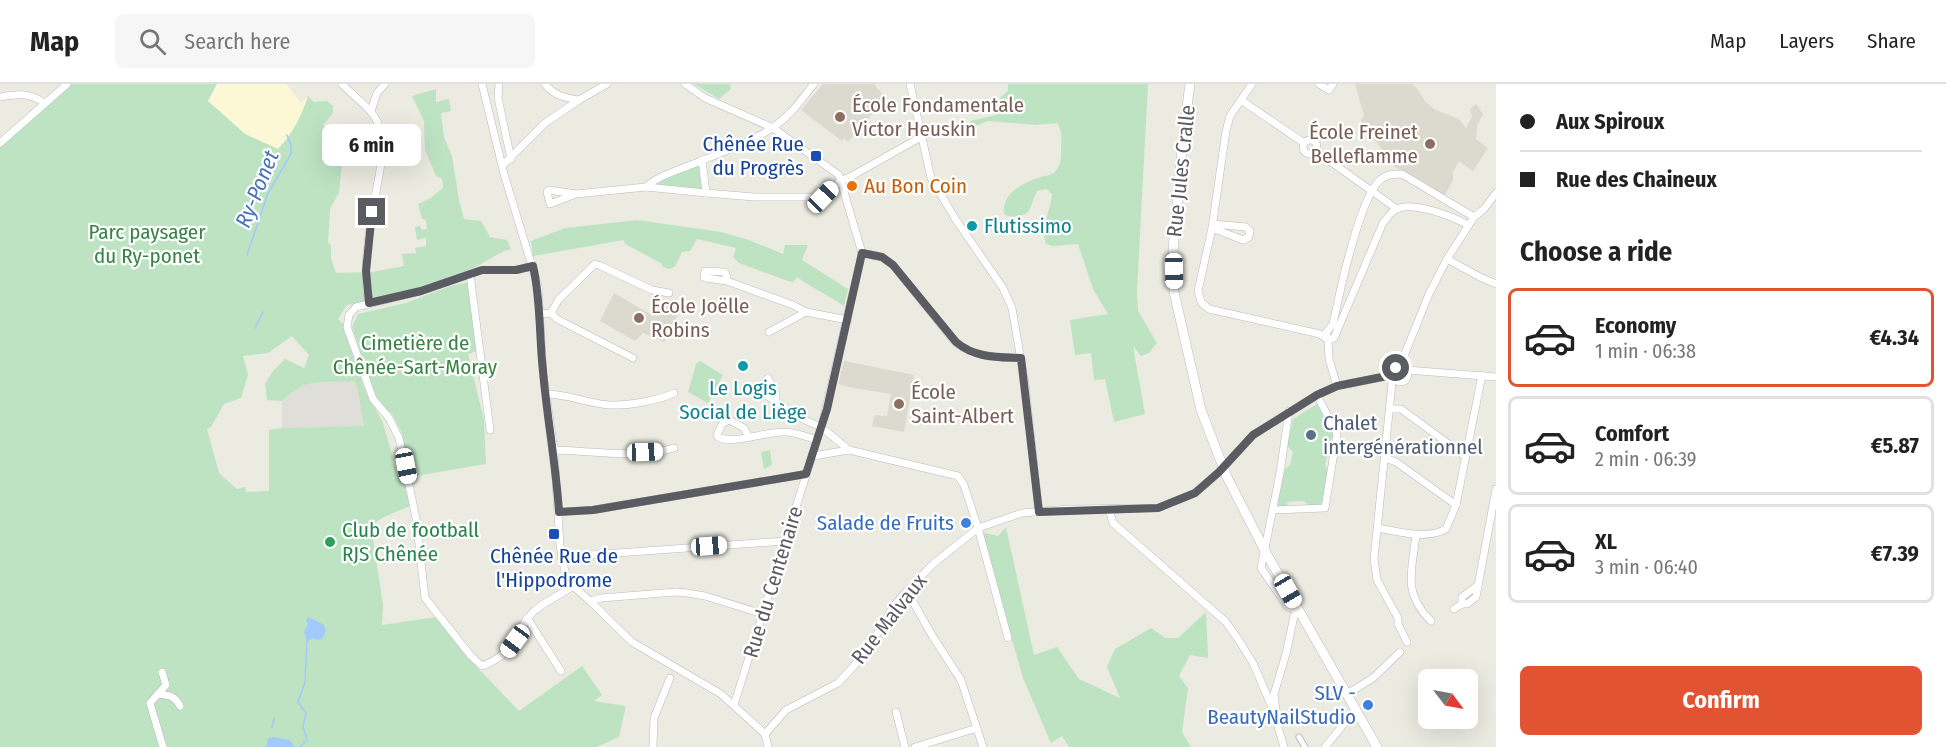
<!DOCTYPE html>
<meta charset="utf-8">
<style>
:root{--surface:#fff;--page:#f6f6f6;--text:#222;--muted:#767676;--line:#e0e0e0;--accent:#e25331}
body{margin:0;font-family:"Fira Sans Condensed",sans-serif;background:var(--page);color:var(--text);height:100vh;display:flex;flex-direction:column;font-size:22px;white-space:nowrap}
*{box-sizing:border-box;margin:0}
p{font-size:20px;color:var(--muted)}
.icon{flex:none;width:33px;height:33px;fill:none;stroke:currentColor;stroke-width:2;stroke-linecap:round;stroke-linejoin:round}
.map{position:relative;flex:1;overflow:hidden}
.drawer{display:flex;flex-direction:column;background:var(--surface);width:450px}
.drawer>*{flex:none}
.banner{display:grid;align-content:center;height:132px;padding:0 24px;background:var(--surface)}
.needle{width:39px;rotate:122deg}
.controls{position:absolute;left:1418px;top:585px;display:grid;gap:12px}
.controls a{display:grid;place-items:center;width:60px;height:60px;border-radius:9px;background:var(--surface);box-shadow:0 6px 24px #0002;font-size:30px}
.end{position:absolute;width:27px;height:27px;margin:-14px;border:8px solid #5a5c62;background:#fff;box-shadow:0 0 0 3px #fff}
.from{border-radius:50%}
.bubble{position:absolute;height:42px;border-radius:9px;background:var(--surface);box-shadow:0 6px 24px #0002;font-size:20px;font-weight:700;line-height:42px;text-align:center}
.car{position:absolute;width:18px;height:36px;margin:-18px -9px;border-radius:8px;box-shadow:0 0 4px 2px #0007;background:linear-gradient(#fff 24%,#345 0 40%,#fff 0 76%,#345 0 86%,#fff 0)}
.banner b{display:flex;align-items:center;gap:21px;height:57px;font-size:22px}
.banner b+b{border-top:2px solid var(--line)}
.banner i{width:15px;height:15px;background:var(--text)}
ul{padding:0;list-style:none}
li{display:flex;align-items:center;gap:18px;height:99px;margin:0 12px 9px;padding:0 12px;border:3px solid var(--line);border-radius:9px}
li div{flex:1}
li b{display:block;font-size:22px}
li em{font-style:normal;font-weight:700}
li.current{border-color:var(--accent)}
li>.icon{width:54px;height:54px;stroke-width:1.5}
h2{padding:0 24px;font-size:27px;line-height:72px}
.button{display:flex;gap:12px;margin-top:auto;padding:12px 24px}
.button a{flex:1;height:69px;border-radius:9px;background:var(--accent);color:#fff;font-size:24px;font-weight:700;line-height:69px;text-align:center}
header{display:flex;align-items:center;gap:36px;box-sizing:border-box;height:84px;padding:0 30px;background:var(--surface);border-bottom:2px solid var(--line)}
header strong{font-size:28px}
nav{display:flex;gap:33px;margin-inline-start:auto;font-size:21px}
.search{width:420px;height:54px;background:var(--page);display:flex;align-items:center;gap:15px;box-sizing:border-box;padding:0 21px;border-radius:9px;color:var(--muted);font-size:22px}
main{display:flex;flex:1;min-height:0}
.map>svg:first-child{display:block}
</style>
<header>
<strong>Map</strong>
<div class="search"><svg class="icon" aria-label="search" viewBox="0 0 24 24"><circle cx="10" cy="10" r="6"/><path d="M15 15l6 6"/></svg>Search here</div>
<nav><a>Map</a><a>Layers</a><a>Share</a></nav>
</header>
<main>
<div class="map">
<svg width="1496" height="663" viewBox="0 0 1496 663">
<rect width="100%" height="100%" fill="#ecebe1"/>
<!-- commercial -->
<polygon fill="#fcf8d6" points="217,0 286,0 301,19 308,12 301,33 290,52 278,66 245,50 207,16"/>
<!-- industrial -->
<polygon fill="#e0ded9" points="357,297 364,343 282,344 282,317 298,302 308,298"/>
<!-- education -->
<g fill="#dcdacf">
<polygon points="823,0 874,0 886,14 848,58 844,54 842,57 801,26"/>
<polygon points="1355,0 1412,0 1417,4 1425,17 1434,25 1459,35 1466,44 1472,33 1470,25 1476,20 1483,30 1477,42 1476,55 1488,64 1473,87 1459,77 1453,88 1453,96 1445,111 1425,101 1395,83 1361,37 1364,32"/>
<polygon points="614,209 650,230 658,215 681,226 664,258 643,249 635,257 600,237"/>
<polygon points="844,277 914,291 904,348 872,342 875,331 887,332 891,310 848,303 838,300"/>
</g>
<!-- green -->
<g fill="#bee3c3" fill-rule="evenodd">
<path d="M72 0H217L208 17 245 50 278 65C293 49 301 33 308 12L314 18 327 17 333 22V29L323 41 338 54 333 73 342 79 339 109 330 125 328 159 331 161V174L336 189 372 188 404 182 402 170 416 169 415 164 426 162V154L417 156 415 143 420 142 422 146 427 145 426 136 422 135 418 120 431 114 443 104 442 95 436 92 425 66 424 37 412 12 436 5V18L449 15 451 27 441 29 444 53 452 72 459 116 464 135 481 137 490 153 507 156 511 165C495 170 484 179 469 187 436 204 385 217 347 221L338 235 345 242 364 303 383 339 397 388 403 396 410 422 384 433 371 441 383 521 382 541 436 533 472 578 519 627 582 582 602 611 594 617 626 622 619 653 597 663H0V61ZM292 252 309 271 304 284 285 275 273 287 265 300 267 316 282 317C308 291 323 300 356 297L364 342 282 344 269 346V407L246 408 245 403 237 405 219 389 207 345 211 343 224 320 241 314 248 291 243 272 268 269Z"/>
<polygon points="694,0 730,0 731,5 719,15"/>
<path d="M1008 0H1148L1137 207 1138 227 1157 259 1149 269 1141 272 1133 262 1145 330 1114 338 1105 295 1094 296 1091 269 1075 271 1070 236 1108 230 1093 205 1078 160 1053 162 1046 160C1040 144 1051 126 1052 110L1046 105 1037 107C1031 117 1033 131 1018 132 1012 133 1009 133 1004 130 1001 110 1023 98 1041 93 1047 91 1053 92 1057 85 1062 79 1061 70 1061 62 1062 54 1062 46 1057 39L1036 41 988 37 973 43 970 37 996 31C994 21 1000 12 1008 7Z"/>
<polygon points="699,81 701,81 702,105 656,101 656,99"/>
<path d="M637 136 721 148 749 156 783 170 785 161H808L802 176 848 205 844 222C828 211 812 204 797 193L793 198 788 197 739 179 733 173 736 164 697 155 690 167 682 168 675 183 669 185 663 183 661 179 625 160 624 156 533 172 531 157 565 144Z"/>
<polygon points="468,198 477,267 468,270 484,336 486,380 410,393 402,349 392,330 376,315 352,243 358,230 406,219 450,202"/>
<polygon points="700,277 723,291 708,319 688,308 696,280"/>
<polygon points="1317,320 1334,351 1330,357 1325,382 1329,388 1323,418 1319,422 1310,422 1303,417 1288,418 1287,420 1290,424 1278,423 1277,419 1283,387 1290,381 1293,368 1287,362 1293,335"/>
<polygon points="770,366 772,381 764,385 761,368"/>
<polygon points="1006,443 1034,571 1057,563 1079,595 1120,614 1107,583 1115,565 1151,544 1166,554 1178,554 1206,528 1208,574 1190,571 1179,592 1188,604 1182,648 1191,663 1069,663 1062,652 1051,659 1023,594 981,448 998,452"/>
</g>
<!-- water -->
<g fill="#a2cafc">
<path d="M308 533C317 538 333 540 322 555L318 556 312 554 307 558 304 548 308 540 306 536Z"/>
<polygon points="274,653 290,656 295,663 266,663 268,654"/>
</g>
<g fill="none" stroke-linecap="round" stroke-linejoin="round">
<!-- stream -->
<g stroke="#a2cafc" stroke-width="1.5">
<polyline points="247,171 268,109 291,70 291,61 287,51"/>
<polyline points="255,244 263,228"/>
<polyline points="272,644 274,634"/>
<polyline points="300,663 307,656 303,643 306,629 298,618 305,598 307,557"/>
</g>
<!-- pedestrian casing -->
<g stroke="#b9bac0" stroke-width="7">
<polyline id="pedestrian" points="1299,653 1305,663"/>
</g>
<!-- minor casing -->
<g stroke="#b9bac0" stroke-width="8">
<g id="minor">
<path d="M342 0C352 11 371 24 377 37 388 61 379 88 375 114 369 148 362 185 369 220"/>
<polyline points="482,0 504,90 538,202 543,289 554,366 560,461 565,488 573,502 590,517 632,558 721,610 765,650 768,663"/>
<polyline points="499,0 498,14 511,75"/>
<path d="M545 0C553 11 565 14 579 16"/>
<polyline points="685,0 705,14 773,44 839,91 862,169 823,337 734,621"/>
<polyline points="910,0 931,94 956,136 1003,204 1012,224 1025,300 1039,428"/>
<polyline points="1252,0 1230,32 1226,47 1212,144 1198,207 1201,218 1209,225 1320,250 1328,256 1329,275 1337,302"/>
<polyline points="1319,0 1329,6 1333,0"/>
<path d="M0 13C16 10 30 8 44 19"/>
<polyline points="1241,16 1304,59"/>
<polyline points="371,27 377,9 385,0"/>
<circle cx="1310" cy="63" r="7"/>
<polyline points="0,59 67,0"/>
<polyline points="1317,68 1397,125"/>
<path d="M702 76 706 109 646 103C659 91 679 86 696 79 728 65 765 55 790 29 799 20 806 9 814 0"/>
<polyline points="503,81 545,39 579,16 607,0"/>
<polyline points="706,109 754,113 823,113 840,97 850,93 921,53"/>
<polyline points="576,110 549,106 547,108 550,120 576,110 646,103"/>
<polyline points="1212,144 1243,156 1249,153 1250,147 1246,143 1213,140"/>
<path d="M862 169 882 173 893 181 955 258C975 274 996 273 1021 274"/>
<polyline points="1447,175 1480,193 1496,200"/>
<path d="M533 182 516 186H482L421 207 356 223 349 231 347 243 373 315 389 334 399 354 416 434 425 514 471 572 482 582C518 568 511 551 533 528 544 518 560 511 573 502"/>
<polyline points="470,190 490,346"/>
<polyline points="727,197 706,194 704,193 705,187 724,188 726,190 727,197 793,221 806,228 848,236"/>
<polyline points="551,229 557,235 633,274"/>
<polyline points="539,230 551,229 559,215 595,180 601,182 652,206 669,209"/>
<polyline points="769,248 806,228"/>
<path d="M1328 256 1326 249 1333 240C1339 211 1360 113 1380 96 1387 90 1393 90 1402 90L1474 133"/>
<path d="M1328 256 1334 254 1383 139C1387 134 1391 128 1396 125 1413 117 1452 132 1468 141"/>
<polyline points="1400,282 1429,210 1447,175 1474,133 1484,125 1496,109"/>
<polyline points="1400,282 1407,286 1496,293"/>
<polyline points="1400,282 1393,287 1393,291 1399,298 1405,297 1408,292 1407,286"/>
<polyline points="1394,295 1392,299 1374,475 1377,496 1398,534 1398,540 1407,558"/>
<path d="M546 310C568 310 589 320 610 321 628 322 659 316 674 309"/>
<path d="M776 317V310L768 294 761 303 762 307 763 309C782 321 800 336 822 343"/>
<polyline points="1390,325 1401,325 1465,372"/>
<polyline points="821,345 826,347 849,366"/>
<path d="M749 353 744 344 729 336 722 340 717 351 718 353C734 361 766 347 785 348 795 348 807 353 817 356"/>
<path d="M554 366C593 367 636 375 674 364"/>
<polyline points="813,372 849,366 958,392 964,401 978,444 1008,554"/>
<polyline points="1385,374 1396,378 1456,421"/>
<polyline points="1109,426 1113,439 1226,538 1242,561"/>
<polyline points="1273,426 1325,424 1337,350 1317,311"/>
<polyline points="559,428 593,426 806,390"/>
<path d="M1378 444C1401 448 1425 456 1446 445L1456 421 1482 291"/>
<path d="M1416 451C1412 487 1402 509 1431 537"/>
<polyline points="561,473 786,457"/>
<polyline points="1478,501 1462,513 1462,520 1467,520 1476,513 1496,405"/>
<polyline points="907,507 933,553 961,596 983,663"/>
<polyline points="590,517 601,514 676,508 687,509 705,512 763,530"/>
<polyline points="1454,525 1462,520"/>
<polyline points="527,534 561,587"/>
<polyline points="1243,563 1253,579 1275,630"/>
<polyline points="162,588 166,601 150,619 163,663"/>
<path d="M158 610C169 611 175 612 180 622"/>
<polyline points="1347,610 1373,594 1400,568"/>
<polyline points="896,628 905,663"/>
<polyline points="765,650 786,626 838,599 865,570 893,523 907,507 933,480 978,444 1022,429 1069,425 1158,424 1195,409 1219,388 1253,351 1317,311 1337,302 1393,291"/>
<polyline points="653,663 654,634 670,594"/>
<polyline points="915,663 977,644"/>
<polyline points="1284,663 1278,643 1274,610 1286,570 1294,532 1299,526 1288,523 1261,484 1280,389 1289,327"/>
<polyline points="1325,663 1347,636 1357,628"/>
</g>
</g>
<!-- tertiary casing -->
<g stroke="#b9bac0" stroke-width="10">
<polyline id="tertiary" points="1190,0 1184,44 1173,166 1174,208 1201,326 1227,393 1265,467 1377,663"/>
</g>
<!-- pedestrian -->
<use href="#pedestrian" stroke="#fff" stroke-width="5"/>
<!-- minor -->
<use href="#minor" stroke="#fff" stroke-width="7"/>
<!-- tertiary -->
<use href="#tertiary" stroke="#fff" stroke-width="9"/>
</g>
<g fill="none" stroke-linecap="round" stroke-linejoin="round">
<!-- route -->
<path stroke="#5a5c62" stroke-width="8" d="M372 128 366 187 369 219 421 207 482 186H516L533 182C541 216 539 252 543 287 547 334 556 381 559 428L593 426 806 390 827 325 862 169 882 173 893 181 956 258C975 274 996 273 1021 274L1039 428 1158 424 1195 409 1219 388 1253 351 1317 311 1337 302 1392 291 1396 284"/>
</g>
<!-- markers -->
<g fill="#8d6e63" stroke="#fff" stroke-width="2">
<circle cx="840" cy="33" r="6"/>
<circle cx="1430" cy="60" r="6"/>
<circle cx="639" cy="234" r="6"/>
<circle cx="899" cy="320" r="6"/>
</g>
<g fill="#1a4fb4" stroke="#fff" stroke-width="2">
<rect x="810" y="66" width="12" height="12" rx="3"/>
<rect x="548" y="444" width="12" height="12" rx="3"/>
</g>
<circle fill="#e8710a" stroke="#fff" stroke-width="2" cx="852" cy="102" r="6"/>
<g fill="#0f9aa8" stroke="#fff" stroke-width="2">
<circle cx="972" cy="142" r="6"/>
<circle cx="743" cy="282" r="6"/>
</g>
<circle fill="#5c6f8a" stroke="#fff" stroke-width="2" cx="1311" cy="351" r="6"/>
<g fill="#3f7fe0" stroke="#fff" stroke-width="2">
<circle cx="966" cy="439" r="6"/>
<circle cx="1368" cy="621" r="6"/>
</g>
<circle fill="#2e9e5b" stroke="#fff" stroke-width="2" cx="330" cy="458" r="6"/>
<g text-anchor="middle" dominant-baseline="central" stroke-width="4.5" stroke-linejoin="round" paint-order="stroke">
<!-- education labels -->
<g font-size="21" fill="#785e54" stroke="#fff" text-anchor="start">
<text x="852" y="21">École Fondamentale<tspan x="852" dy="24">Victor Heuskin</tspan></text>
<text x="1418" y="48" text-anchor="end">École Freinet<tspan x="1418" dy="24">Belleflamme</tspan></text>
<text x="651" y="222">École Joëlle<tspan x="651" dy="24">Robins</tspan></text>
<text x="911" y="308">École<tspan x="911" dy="24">Saint-Albert</tspan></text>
</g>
<!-- transit labels -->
<g font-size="21" fill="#164399" stroke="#fff" text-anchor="end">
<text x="804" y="60">Chênée Rue<tspan x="804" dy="24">du Progrès</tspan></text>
<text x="554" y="472" text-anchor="middle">Chênée Rue de<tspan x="554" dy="24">l'Hippodrome</tspan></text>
</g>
<!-- street labels -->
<g font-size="21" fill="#5a5c62" stroke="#fff">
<text transform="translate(1181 87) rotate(-84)">Rue Jules Cralle</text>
<text transform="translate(773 498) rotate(-73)">Rue du Centenaire</text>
<text transform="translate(889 535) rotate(-52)">Rue Malvaux</text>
</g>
<!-- food labels -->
<g font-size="21" fill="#c56008" stroke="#fff" text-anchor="start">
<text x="864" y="102">Au Bon Coin</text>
</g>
<!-- culture labels -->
<g font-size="21" fill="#0d838f" stroke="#fff" text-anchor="start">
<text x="984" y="142">Flutissimo</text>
<text x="743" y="304" text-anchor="middle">Le Logis<tspan x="743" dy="24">Social de Liège</tspan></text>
</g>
<!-- park labels -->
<g font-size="21" fill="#388344" stroke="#fff">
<text x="147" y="148">Parc paysager<tspan x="147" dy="24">du Ry-ponet</tspan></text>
<text x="415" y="259">Cimetière de<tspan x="415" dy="24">Chênée-Sart-Moray</tspan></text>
</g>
<!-- service labels -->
<g font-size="21" fill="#4e5e75" stroke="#fff" text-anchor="start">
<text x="1323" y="339">Chalet<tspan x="1323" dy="24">intergénérationnel</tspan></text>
</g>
<!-- shop labels -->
<g font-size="21" fill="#366cbe" stroke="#fff" text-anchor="end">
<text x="954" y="439">Salade de Fruits</text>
<text x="1356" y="609">SLV -<tspan x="1356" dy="24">BeautyNailStudio</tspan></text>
</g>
<!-- leisure labels -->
<g font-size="21" fill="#27864d" stroke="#fff" text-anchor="start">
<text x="342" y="446">Club de football<tspan x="342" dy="24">RJS Chênée</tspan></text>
</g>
<!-- water labels -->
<g font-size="22" font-style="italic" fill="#4672be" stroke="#fff">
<text transform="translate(257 105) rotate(-68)">Ry-Ponet</text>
</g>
</g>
</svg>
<div class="controls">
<a><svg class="needle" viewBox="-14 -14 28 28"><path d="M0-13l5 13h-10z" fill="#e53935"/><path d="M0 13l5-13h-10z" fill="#767676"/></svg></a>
</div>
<i class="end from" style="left:1396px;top:284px"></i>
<i class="end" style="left:372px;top:128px"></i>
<div class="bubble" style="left:322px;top:40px;width:99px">6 min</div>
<i class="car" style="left:823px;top:113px;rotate:44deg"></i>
<i class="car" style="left:1174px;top:187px;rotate:179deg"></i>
<i class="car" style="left:645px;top:368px;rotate:88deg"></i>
<i class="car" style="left:406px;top:382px;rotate:169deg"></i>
<i class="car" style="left:709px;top:462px;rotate:86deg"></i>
<i class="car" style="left:1288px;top:507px;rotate:150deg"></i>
<i class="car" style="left:515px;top:557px;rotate:216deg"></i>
</div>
<section class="drawer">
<div class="banner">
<b><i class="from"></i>Aux Spiroux</b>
<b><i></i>Rue des Chaineux</b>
</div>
<h2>Choose a ride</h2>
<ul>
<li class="current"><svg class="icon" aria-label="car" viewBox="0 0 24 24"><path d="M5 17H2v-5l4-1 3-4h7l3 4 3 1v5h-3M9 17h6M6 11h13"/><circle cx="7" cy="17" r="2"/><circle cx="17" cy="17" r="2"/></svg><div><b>Economy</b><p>1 min · 06:38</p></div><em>€4.34</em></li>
<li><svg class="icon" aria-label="car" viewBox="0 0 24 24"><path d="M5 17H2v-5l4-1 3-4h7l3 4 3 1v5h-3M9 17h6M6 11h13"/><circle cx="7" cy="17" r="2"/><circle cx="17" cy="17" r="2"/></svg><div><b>Comfort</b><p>2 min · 06:39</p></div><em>€5.87</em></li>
<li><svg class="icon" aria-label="car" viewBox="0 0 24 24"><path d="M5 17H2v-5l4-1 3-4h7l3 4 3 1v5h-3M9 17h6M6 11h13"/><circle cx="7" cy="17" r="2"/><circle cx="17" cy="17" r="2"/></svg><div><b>XL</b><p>3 min · 06:40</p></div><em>€7.39</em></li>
</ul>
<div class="button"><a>Confirm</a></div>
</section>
</main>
